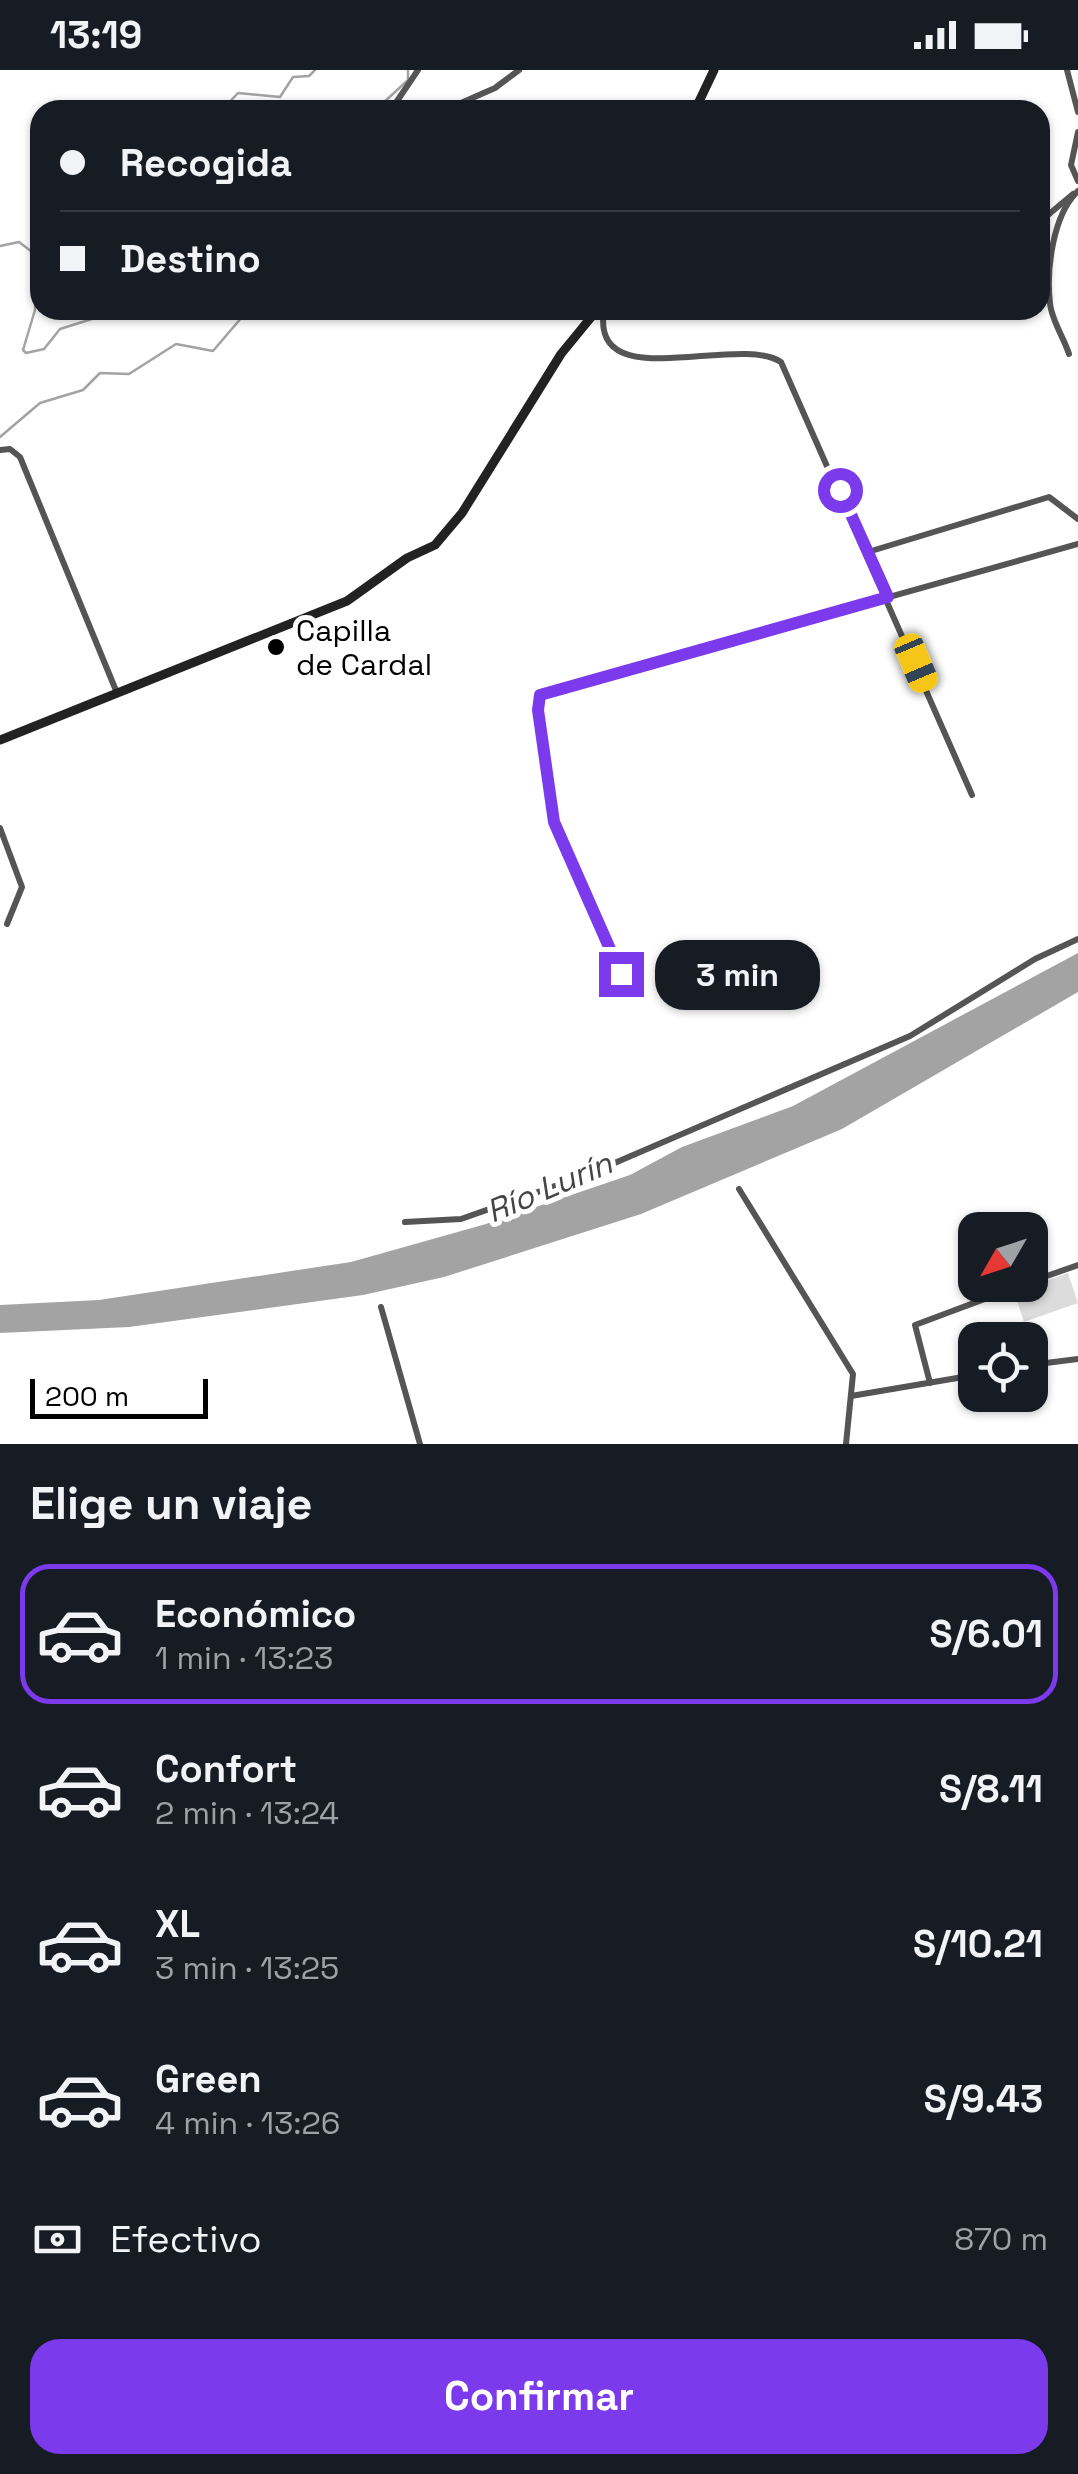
<!DOCTYPE html>
<html lang="es">
<meta charset="utf-8">
<style>
:root{--surface:#171b24;--page:#242831;--text:#f1f3f6;--muted:#9ea1a6;--line:#363941;--accent:#7c3aed}
body{margin:0;font-family:"Space Grotesk",sans-serif;background:var(--page);color:var(--text);height:100vh;display:flex;flex-direction:column;font-size:38px;white-space:nowrap}
*{box-sizing:border-box;margin:0}
p{font-size:32px;color:var(--muted)}
.icon{flex:none;width:55px;height:55px;fill:none;stroke:currentColor;stroke-width:2;stroke-linecap:round;stroke-linejoin:round}
.map{position:relative;height:1374px;overflow:hidden}
.sheet{display:flex;flex-direction:column;background:var(--surface);flex:1}
.sheet>*{flex:none}
.banner{position:absolute;left:30px;top:30px;width:1020px;height:220px;border-radius:30px;box-shadow:0 2px 8px #0004;display:grid;align-content:center;height:220px;padding:0 30px;background:var(--surface)}
.needle{width:65px;rotate:231deg}
.controls{position:absolute;left:958px;top:1142px;display:grid;gap:20px}
.controls a{display:grid;place-items:center;width:90px;height:90px;border-radius:20px;background:var(--surface);box-shadow:0 2px 8px #0004;font-size:50px}
.scale{position:absolute;left:30px;bottom:25px;width:178px;box-sizing:border-box;padding-left:10px;border:5px solid #000;border-top:0;font-size:28px;line-height:35px;white-space:nowrap;color:#000;-webkit-text-stroke:8px #fff;paint-order:stroke}
.end{position:absolute;width:45px;height:45px;margin:-22px;border:12px solid #7c3aed;background:#fff;box-shadow:0 0 0 5px #fff}
.from{border-radius:50%}
.bubble{position:absolute;height:70px;border-radius:30px;background:var(--surface);box-shadow:0 2px 8px #0004;font-size:32px;font-weight:700;line-height:70px;text-align:center}
.car{position:absolute;width:30px;height:60px;margin:-30px -15px;border-radius:12px;box-shadow:0 0 8px 2px #0007;background:linear-gradient(#f5c518 24%,#345 0 40%,#f5c518 0 76%,#345 0 86%,#f5c518 0)}
.banner b{display:flex;align-items:center;gap:35px;height:95px;font-size:38px}
.banner b+b{border-top:2px solid var(--line)}
.banner i{width:25px;height:25px;background:var(--text)}
ul{padding:0;list-style:none}
li{display:flex;align-items:center;gap:30px;height:140px;margin:0 20px 15px;padding:0 10px;border:5px solid transparent;border-radius:30px}
li div{flex:1}
li b{display:block;font-size:38px}
li em{font-style:normal;font-weight:700}
li.selected{border-color:var(--accent)}
li>.icon{width:90px;height:90px;stroke-width:1.5}
h2{padding:0 30px;font-size:45px;line-height:120px}
.pay{display:flex;align-items:center;gap:25px;height:110px;padding:0 30px;font-size:38px}
.pay p{margin-inline-start:auto}
.primary-button{display:flex;gap:20px;margin-top:auto;padding:20px 30px}
.primary-button a{flex:1;height:115px;border-radius:30px;background:var(--accent);color:#fff;font-size:40px;font-weight:700;line-height:115px;text-align:center}
.status{display:flex;justify-content:space-between;align-items:center;height:70px;padding:0 50px;background:var(--surface);direction:ltr}
.status svg{height:28px;fill:currentColor}
.map>svg:first-child{display:block}
</style>
<div class="status"><b>13:19</b><svg viewBox="0 0 49 12"><path d="M0 12V9h3v3zM5 12V6h3v6zM10 12V3h3v9zM15 12V0h3v12zM26 1h20v11H26zM47 4h2v5h-2z"/></svg></div>
<div class="map">
<svg width="1078" height="1374" viewBox="0 0 1078 1374">
<rect width="100%" height="100%" fill="#fff"/>
<!-- green -->
<polygon fill="#dcdcdc" points="1068,1203 1078,1233 1024,1252 1014,1222"/>
<!-- water -->
<polygon fill="#a3a3a3" points="1078,883 1078,922 842,1059 641,1144 444,1207 363,1225 129,1257 0,1263 0,1235 99,1230 351,1192 486,1154 630,1105 682,1077 793,1036"/>
<g fill="none" stroke-linecap="round" stroke-linejoin="round">
<!-- stream -->
<g stroke="#a3a3a3" stroke-width="2.5">
<polyline points="222,40 238,23 280,27 293,7 309,6 315,0"/>
<polyline points="362,40 369,33 382,34 408,10 408,0"/>
<polyline points="0,176 19,172 36,185 35,240 23,280 26,283 44,279 60,259 95,248 98,240"/>
<polyline points="0,367 40,333 83,320 100,303 129,304 176,274 213,281 248,240"/>
</g>
<!-- street -->
<g stroke="#555" stroke-width="6">
<polyline points="1067,0 1078,42"/>
<polyline points="384,40 393,37 418,0"/>
<polyline points="445,40 495,18 519,0"/>
<polyline points="1078,62 1071,95 1078,111"/>
<polyline points="1048,145 1073,124"/>
<path d="M604 240C590 328 737 263 781 292L972 725"/>
<path d="M1069 284C1064 268 1051 249 1050 233 1046 200 1053 144 1078 121"/>
<polyline points="0,380 10,379 20,387 117,623"/>
<polyline points="868,482 1049,427 1078,449"/>
<polyline points="0,758 22,817 7,854"/>
<polyline points="621,904 554,752 538,640 540,625 1078,474"/>
<polyline points="739,1119 853,1304 846,1374"/>
<polyline points="405,1152 461,1149 589,1104 910,966 1035,889 1078,869"/>
<polyline points="1030,1212 1078,1195"/>
<polyline points="381,1237 420,1374"/>
<polyline points="1030,1295 1078,1289"/>
<polyline points="930,1313 915,1255 1022,1215"/>
<polyline points="851,1326 975,1305"/>
</g>
<!-- secondary -->
<g stroke="#222" stroke-width="9">
<polyline points="695,40 714,0"/>
<polyline points="0,670 347,531 407,488 435,475 462,443 561,284 597,240"/>
</g>
</g>
<g fill="none" stroke-linecap="round" stroke-linejoin="round">
<!-- route -->
<polyline stroke="#7c3aed" stroke-width="12" points="621,904 554,752 538,640 540,625 888,527 840,420"/>
</g>
<!-- markers -->
<circle fill="#000" stroke="#fff" stroke-width="4" cx="276" cy="577" r="10"/>
<g text-anchor="middle" dominant-baseline="central" stroke-width="10" stroke-linejoin="round" paint-order="stroke">
<!-- poi labels -->
<g font-size="30" fill="#000" stroke="#fff" text-anchor="start">
<text x="296" y="560">Capilla<tspan x="296" dy="34">de Cardal</tspan></text>
</g>
<!-- water labels -->
<g font-size="32" font-style="italic" fill="#444" stroke="#fff">
<text transform="translate(549 1117) rotate(-23)">Río Lurín</text>
</g>
</g>
</svg>
<div class="controls">
<a><svg class="needle" viewBox="-14 -14 28 28"><path d="M0-13l5 13h-10z" fill="#e53935"/><path d="M0 13l5-13h-10z" fill="#9ea1a6"/></svg></a>
<a><svg class="icon" aria-label="locate" viewBox="0 0 24 24"><circle cx="12" cy="12" r="6"/><path d="M12 2v4M12 18v4M2 12h4M18 12h4"/></svg></a>
</div>
<div class="scale">200 m</div>
<i class="end from" style="left:840px;top:420px"></i>
<i class="end" style="left:621px;top:904px"></i>
<div class="bubble" style="left:655px;top:870px;width:165px">3 min</div>
<i class="car" style="left:916px;top:593px;rotate:157deg"></i>
<div class="banner">
<b><i class="from"></i>Recogida</b>
<b><i></i>Destino</b>
</div>
</div>
<section class="sheet">
<h2>Elige un viaje</h2>
<ul>
<li class="selected"><svg class="icon" aria-label="car" viewBox="0 0 24 24"><path d="M5 17H2v-5l4-1 3-4h7l3 4 3 1v5h-3M9 17h6M6 11h13"/><circle cx="7" cy="17" r="2"/><circle cx="17" cy="17" r="2"/></svg><div><b>Económico</b><p>1 min · 13:23</p></div><em>S/6.01</em></li>
<li><svg class="icon" aria-label="car" viewBox="0 0 24 24"><path d="M5 17H2v-5l4-1 3-4h7l3 4 3 1v5h-3M9 17h6M6 11h13"/><circle cx="7" cy="17" r="2"/><circle cx="17" cy="17" r="2"/></svg><div><b>Confort</b><p>2 min · 13:24</p></div><em>S/8.11</em></li>
<li><svg class="icon" aria-label="car" viewBox="0 0 24 24"><path d="M5 17H2v-5l4-1 3-4h7l3 4 3 1v5h-3M9 17h6M6 11h13"/><circle cx="7" cy="17" r="2"/><circle cx="17" cy="17" r="2"/></svg><div><b>XL</b><p>3 min · 13:25</p></div><em>S/10.21</em></li>
<li><svg class="icon" aria-label="car" viewBox="0 0 24 24"><path d="M5 17H2v-5l4-1 3-4h7l3 4 3 1v5h-3M9 17h6M6 11h13"/><circle cx="7" cy="17" r="2"/><circle cx="17" cy="17" r="2"/></svg><div><b>Green</b><p>4 min · 13:26</p></div><em>S/9.43</em></li>
</ul>
<div class="pay"><svg class="icon" aria-label="cash" viewBox="0 0 24 24"><path d="M3 7h18v10H3z"/><circle cx="12" cy="12" r="2"/></svg>Efectivo<p>870 m</p></div>
<div class="primary-button"><a>Confirmar</a></div>
</section>
